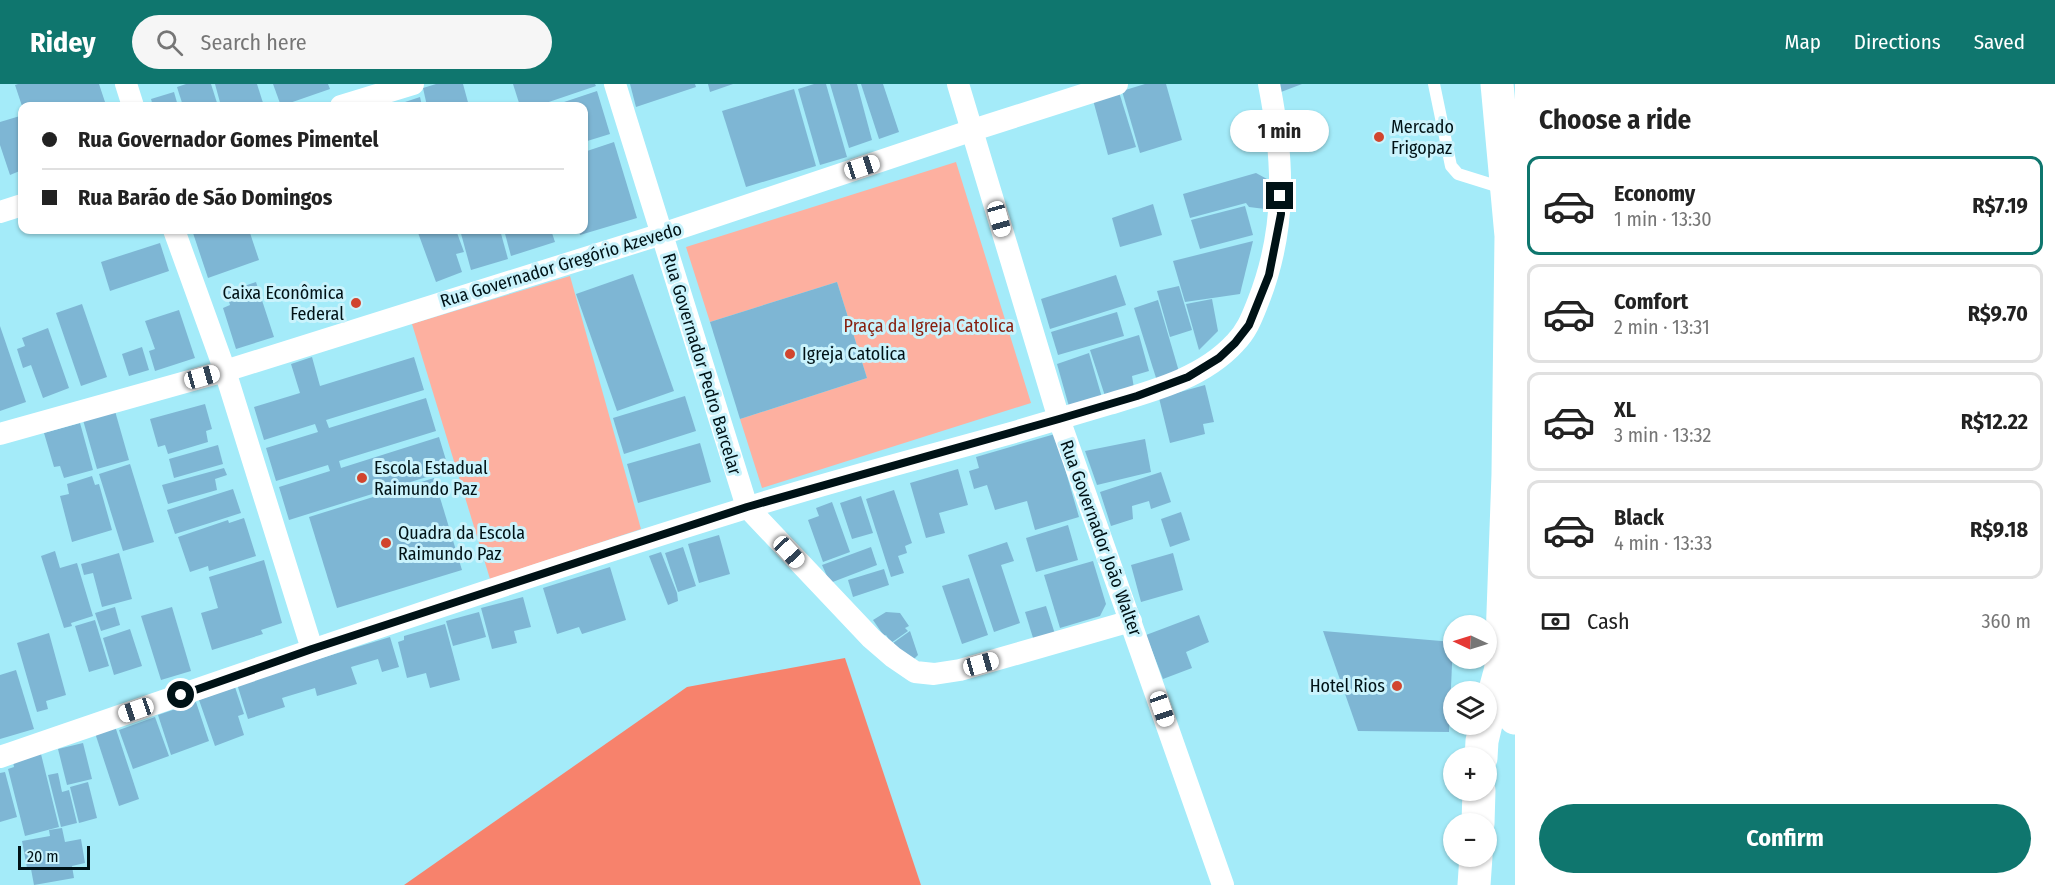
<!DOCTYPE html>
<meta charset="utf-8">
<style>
:root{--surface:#fff;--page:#f6f6f6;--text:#222;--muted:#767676;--line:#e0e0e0;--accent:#0f766e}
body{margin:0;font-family:"Fira Sans Condensed",sans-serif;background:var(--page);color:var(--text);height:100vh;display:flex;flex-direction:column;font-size:22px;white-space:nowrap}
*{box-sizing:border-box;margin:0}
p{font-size:20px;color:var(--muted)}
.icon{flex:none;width:33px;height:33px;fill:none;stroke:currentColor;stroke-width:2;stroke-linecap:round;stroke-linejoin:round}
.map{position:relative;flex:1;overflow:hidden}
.sheet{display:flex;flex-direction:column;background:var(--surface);width:540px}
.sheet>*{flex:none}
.guide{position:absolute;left:18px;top:18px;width:570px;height:132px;border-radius:12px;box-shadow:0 2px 4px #0004;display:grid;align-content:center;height:132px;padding:0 24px;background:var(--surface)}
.needle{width:39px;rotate:274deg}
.tools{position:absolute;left:1443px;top:531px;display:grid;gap:12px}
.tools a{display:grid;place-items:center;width:54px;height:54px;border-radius:50%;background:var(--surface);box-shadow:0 2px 4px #0004;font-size:30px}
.scale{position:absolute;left:18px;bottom:15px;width:72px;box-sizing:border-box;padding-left:6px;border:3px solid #001216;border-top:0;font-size:16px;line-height:21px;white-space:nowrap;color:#001216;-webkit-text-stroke:4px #caf3fc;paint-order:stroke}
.end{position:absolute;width:27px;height:27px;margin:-14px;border:8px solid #001216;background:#fff;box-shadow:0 0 0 3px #fff}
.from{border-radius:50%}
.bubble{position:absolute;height:42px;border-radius:21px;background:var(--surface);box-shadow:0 2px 4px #0004;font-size:20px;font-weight:700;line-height:42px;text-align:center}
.car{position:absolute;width:18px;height:36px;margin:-18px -9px;border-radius:8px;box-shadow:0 0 4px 2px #0007;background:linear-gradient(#fff 24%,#345 0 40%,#fff 0 76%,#345 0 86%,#fff 0)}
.guide b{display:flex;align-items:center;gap:21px;height:57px;font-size:22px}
.guide b+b{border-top:2px solid var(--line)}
.guide i{width:15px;height:15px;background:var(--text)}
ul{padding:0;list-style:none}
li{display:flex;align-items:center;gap:18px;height:99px;margin:0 12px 9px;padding:0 12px;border:3px solid var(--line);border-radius:12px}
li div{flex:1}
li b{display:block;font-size:22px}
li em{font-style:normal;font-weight:700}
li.selected{border-color:var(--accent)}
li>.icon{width:54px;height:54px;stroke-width:1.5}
h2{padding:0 24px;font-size:27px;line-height:72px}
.pay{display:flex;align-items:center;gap:15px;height:66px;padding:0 24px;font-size:22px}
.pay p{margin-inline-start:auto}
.button{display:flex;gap:12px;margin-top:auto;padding:12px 24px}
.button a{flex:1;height:69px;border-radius:36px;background:var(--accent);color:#fff;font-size:24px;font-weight:700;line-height:69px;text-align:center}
header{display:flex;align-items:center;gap:36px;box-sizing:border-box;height:84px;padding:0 30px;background:var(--accent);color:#fff}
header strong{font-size:28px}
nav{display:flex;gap:33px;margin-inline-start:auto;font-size:21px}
.search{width:420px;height:54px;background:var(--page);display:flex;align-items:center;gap:15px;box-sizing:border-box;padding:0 21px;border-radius:33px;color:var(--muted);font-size:22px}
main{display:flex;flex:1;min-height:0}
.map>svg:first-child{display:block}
</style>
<header>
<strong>Ridey</strong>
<div class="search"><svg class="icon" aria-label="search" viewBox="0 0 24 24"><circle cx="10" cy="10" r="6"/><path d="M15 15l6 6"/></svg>Search here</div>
<nav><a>Map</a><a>Directions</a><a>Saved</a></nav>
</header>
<main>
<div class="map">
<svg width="1515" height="801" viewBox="0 0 1515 801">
<rect width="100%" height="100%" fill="#a4ebf9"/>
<!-- green -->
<g fill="#fdb0a0">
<polygon points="956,78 1031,319 762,404 740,335 867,294 837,198 710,238 686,163"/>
<polygon points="570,192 641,445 490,495 412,240"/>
</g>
<!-- forest -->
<polygon fill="#f7826c" points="845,574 921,801 404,801 687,603"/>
<!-- building -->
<g fill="#7eb6d4">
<polygon points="18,0 99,0 105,18 91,22 22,22 15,1"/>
<polygon points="186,0 211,0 218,22 183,22 177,3"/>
<polygon points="215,0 257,0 264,22 221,22"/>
<polygon points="273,0 328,0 330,5 281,22"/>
<polygon points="436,0 463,0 469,22 427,22 423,4"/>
<polygon points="513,0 595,0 596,2 537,22 520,22"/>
<polygon points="630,0 695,0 696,3 636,23"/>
<polygon points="708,0 733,0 710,8"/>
<polygon points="814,0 826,0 847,73 820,81 798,5"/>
<polygon points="830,0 857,0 872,56 849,64"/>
<polygon points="861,0 883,0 899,48 879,55"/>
<polygon points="1145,0 1166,0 1182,56 1140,69 1122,7"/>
<polygon points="1279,0 1302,0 1281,8"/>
<polygon points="794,5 816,82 746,103 722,27"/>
<polygon points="597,7 610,50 584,58 584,22 552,22"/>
<polygon points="174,8 178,22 153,22 151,15"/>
<polygon points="1119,8 1136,63 1108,71 1093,16"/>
<polygon points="420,13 422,22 393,22"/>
<polygon points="20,32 22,40 22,86 10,91 0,61 0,38"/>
<polygon points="614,58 637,134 580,151 579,146 584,146 584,68"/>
<polygon points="1256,89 1267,95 1265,125 1249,123 1246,119 1190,134 1183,110"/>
<polygon points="1153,120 1162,151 1120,163 1112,134"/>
<polygon points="1245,122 1253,151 1200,165 1191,136"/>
<polygon points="192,146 249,146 259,176 208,194"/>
<polygon points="417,146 456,146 464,168 456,170 462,188 436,198"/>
<polygon points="460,146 500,146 508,175 471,186"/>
<polygon points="504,146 551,146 555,158 511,172"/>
<polygon points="1253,157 1240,210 1185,218 1173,177"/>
<polygon points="160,159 169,187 110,207 101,178"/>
<polygon points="633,190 674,307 617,327 576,210"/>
<polygon points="1116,191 1126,221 1050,245 1041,215"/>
<polygon points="256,198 274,253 236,265 223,224 230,221 226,208"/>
<polygon points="837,198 867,294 740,335 710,238"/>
<polygon points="1179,202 1192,246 1170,253 1157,207"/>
<polygon points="1212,215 1218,247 1199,266 1186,220"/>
<polygon points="1158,216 1180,291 1157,297 1134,224"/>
<polygon points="82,220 107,293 81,302 56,229"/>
<polygon points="179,226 195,274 155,287 149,267 155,265 145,237"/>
<polygon points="1117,228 1124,252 1058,271 1051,248"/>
<polygon points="0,242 26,318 0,327"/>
<polygon points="48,244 69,304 43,314 31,281 23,284 17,265 25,262 22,254"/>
<polygon points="1139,251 1149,287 1132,292 1134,304 1105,312 1090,266"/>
<polygon points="142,263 149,286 129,292 122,270"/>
<polygon points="1089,269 1103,317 1070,326 1057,280"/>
<polygon points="312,273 320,302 414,273 424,306 326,336 329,344 426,314 436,347 339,377 341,384 439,353 449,386 289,436 279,403 330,387 328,381 276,397 266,364 318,348 315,340 264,356 254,323 300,309 291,280"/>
<polygon points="1205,301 1214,338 1203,340 1205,350 1170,359 1159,314"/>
<polygon points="685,312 696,347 624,370 613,334"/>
<polygon points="205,320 212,345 206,347 208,358 168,370 165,361 158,363 150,335"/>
<polygon points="115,327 129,376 97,385 83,336"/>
<polygon points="80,339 93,386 64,394 60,382 54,383 44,349"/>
<polygon points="1055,350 1079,433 1035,446 1027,417 995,426 987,401 974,405 969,387 979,384 976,373"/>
<polygon points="1145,355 1151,388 1097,401 1085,367"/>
<polygon points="700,359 711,398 638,419 627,380"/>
<polygon points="218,361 223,380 174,394 169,375"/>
<polygon points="130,380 154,458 123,467 99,390"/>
<polygon points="224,384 227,391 215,395 217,406 168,420 162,401"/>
<polygon points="958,385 968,421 939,429 945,449 926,454 910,399"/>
<polygon points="1161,388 1171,418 1151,425 1149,417 1132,422 1133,435 1111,442 1100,408"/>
<polygon points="92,392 95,401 99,400 112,446 72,458 60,412 69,410 67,400"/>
<polygon points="434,394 462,486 337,524 309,433"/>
<polygon points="233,405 241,429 175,450 167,426"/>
<polygon points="894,406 912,459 905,462 907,469 898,472 904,489 891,493 866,415"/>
<polygon points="861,412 873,449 852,455 840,419"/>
<polygon points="832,418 850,468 823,478 808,436 819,432 816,424"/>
<polygon points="1181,428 1190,456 1170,463 1161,435"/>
<polygon points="244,434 256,472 209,487 208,482 190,488 178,453 228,436 229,439"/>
<polygon points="1068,441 1078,476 1036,488 1026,454"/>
<polygon points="719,451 730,490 699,499 688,460"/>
<polygon points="1007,458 1014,477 1001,481 1020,539 994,548 968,471"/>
<polygon points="683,463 696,502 678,508 665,469"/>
<polygon points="871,463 877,481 830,499 822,481"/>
<polygon points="55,467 60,484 77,479 93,532 71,539 72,542 64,544 41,472"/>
<polygon points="661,468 677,509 678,517 668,521 649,472"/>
<polygon points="119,469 132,515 102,523 93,489 84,491 81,480"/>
<polygon points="1173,469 1183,506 1141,518 1131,481"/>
<polygon points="264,476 282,539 261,546 263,550 212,566 201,529 218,524 209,493"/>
<polygon points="1093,477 1106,520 1100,532 1060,544 1044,491"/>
<polygon points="610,483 626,536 582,550 579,543 557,550 543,504"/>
<polygon points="884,485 889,501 853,513 848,496"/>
<polygon points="969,494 988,551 962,560 942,502"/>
<polygon points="523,513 531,543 514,547 517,559 492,565 481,524"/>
<polygon points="1046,522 1055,550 1034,557 1025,528"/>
<polygon points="115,523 120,541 101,547 95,529"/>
<polygon points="172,523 191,587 161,596 141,532"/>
<polygon points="479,528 486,553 453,562 446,537"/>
<polygon points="886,528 900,529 909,542 905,544 908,547 891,559 886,551 884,552 873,536"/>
<polygon points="1199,531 1209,558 1186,568 1192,584 1163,595 1146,551"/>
<polygon points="95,536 109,582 89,588 75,542"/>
<polygon points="445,540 460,596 430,604 426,589 407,594 398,558 404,556 404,552"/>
<polygon points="130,545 142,582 114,591 103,554"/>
<polygon points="910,547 918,571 912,577 893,559"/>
<polygon points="1323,547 1453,558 1449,648 1358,647"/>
<polygon points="49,549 66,611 46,617 48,625 37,628 17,559"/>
<polygon points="390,553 399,583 382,588 378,575 351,583 357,600 317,612 315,604 282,614 285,623 248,635 237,600"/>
<polygon points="16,586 34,645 0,655 0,591"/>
<polygon points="235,603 244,630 238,632 244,651 215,662 199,616"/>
<polygon points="196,618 209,657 171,671 158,631"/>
<polygon points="155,633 169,672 133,685 119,646"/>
<polygon points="115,642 139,715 119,722 95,649"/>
<polygon points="83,659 92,695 67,701 58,665"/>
<polygon points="41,670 59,743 25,752 8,685 14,683 13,677"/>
<polygon points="5,688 17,733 0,738 0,689"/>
<polygon points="58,689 62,708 69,706 77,739 61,743 48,691"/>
<polygon points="88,698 97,734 79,739 70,703"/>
<polygon points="62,744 65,758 81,755 85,779 72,782 74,794 34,801 31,785 27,784 22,757 50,752 49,746"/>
</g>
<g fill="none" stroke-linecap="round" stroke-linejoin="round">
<!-- service -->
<polyline stroke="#fff" stroke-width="12" points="1434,0 1451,82 1458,90 1506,105"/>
<!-- minor -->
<g stroke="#fff" stroke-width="22">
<polyline points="126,0 133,22"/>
<polyline points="615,0 747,423 871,554 893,573 915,588 934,590 960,586 1131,537"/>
<polyline points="958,0 1059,335 1223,801"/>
<polyline points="341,22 413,0"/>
<polyline points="0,128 22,121"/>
<polyline points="174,146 225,287 312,565"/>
<polyline points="0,350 225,287 662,150 973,46 1117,0"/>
<path d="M0 673C247 588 494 502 743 425 834 396 926 373 1018 347 1048 338 1078 329 1109 320 1153 307 1203 294 1235 259 1247 247 1252 233 1258 218 1287 145 1284 76 1269 0"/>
</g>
<!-- primary -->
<g stroke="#fff" stroke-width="33">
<polyline points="1501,584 1515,634"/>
<polyline points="1486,639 1501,584 1508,390 1511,152 1497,0"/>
<polyline points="1481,674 1482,657 1486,640"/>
<polyline points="1478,740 1479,706"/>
<polyline points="1474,801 1476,772"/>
</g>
</g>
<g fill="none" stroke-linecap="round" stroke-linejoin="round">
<!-- route -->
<polyline stroke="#001216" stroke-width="8" points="181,611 312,565 747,423 1059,335 1137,312 1188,293 1219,274 1235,259 1249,241 1269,191 1281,130 1280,112"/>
</g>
<!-- markers -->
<g fill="#d1452e" stroke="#caf3fc" stroke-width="2">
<circle cx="1379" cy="53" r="6"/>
<circle cx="356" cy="219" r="6"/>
<circle cx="790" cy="270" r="6"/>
<circle cx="362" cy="394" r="6"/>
<circle cx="386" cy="459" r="6"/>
<circle cx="1397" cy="602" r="6"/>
</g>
<g text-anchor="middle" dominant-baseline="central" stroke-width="6" stroke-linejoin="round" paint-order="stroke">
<!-- poi labels -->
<g font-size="18" fill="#001216" stroke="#caf3fc" text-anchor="start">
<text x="1391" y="43">Mercado<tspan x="1391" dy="21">Frigopaz</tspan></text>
<text x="344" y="209" text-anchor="end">Caixa Econômica<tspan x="344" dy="21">Federal</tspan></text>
<text x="802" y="270">Igreja Catolica</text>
<text x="374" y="384">Escola Estadual<tspan x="374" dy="21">Raimundo Paz</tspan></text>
<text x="398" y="449">Quadra da Escola<tspan x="398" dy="21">Raimundo Paz</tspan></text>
<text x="1385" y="602" text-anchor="end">Hotel Rios</text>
</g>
<!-- street labels -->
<g font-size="18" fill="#001216" stroke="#caf3fc">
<text transform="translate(561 181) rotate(-17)">Rua Governador Gregório Azevedo</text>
<text transform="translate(702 280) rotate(73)">Rua Governador Pedro Barcelar</text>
<text transform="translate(1101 454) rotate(70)">Rua Governador João Walter</text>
</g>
<!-- park labels -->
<g font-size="18" fill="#871e0d" stroke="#caf3fc">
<text x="929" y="242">Praça da Igreja Catolica</text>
</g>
</g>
</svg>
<div class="tools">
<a><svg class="needle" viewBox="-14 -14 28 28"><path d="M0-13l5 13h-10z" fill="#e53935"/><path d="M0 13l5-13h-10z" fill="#767676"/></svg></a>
<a><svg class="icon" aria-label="layers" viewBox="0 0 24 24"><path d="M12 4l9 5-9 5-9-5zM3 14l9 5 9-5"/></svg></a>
<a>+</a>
<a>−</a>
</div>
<div class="scale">20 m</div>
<i class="end from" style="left:181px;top:611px"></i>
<i class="end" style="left:1280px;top:112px"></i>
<div class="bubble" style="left:1230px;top:26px;width:99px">1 min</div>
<i class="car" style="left:862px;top:83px;rotate:72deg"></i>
<i class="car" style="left:999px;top:135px;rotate:164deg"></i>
<i class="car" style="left:202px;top:293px;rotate:74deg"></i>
<i class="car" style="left:789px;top:468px;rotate:137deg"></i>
<i class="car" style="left:981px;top:580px;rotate:74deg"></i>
<i class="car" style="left:1162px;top:625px;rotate:161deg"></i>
<i class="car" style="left:136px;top:626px;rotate:251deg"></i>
<div class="guide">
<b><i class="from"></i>Rua Governador Gomes Pimentel</b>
<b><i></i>Rua Barão de São Domingos</b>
</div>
</div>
<section class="sheet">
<h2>Choose a ride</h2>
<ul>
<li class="selected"><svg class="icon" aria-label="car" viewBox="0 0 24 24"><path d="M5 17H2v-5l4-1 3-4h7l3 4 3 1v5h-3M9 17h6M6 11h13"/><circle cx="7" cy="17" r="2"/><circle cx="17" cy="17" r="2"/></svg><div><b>Economy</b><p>1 min · 13:30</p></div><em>R$7.19</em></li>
<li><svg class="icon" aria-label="car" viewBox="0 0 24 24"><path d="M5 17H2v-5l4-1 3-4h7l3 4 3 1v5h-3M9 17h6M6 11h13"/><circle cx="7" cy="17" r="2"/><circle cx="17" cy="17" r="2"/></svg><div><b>Comfort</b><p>2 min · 13:31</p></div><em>R$9.70</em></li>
<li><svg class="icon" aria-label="car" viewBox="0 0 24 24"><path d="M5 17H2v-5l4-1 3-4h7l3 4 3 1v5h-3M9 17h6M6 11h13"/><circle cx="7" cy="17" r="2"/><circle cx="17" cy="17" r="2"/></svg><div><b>XL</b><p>3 min · 13:32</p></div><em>R$12.22</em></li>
<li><svg class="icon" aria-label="car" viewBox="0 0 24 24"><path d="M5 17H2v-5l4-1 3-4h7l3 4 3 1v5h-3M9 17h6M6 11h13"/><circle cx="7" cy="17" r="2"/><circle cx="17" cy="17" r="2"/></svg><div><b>Black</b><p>4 min · 13:33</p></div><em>R$9.18</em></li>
</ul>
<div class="pay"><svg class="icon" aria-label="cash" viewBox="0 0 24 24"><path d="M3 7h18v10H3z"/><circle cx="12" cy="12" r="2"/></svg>Cash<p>360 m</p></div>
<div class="button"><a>Confirm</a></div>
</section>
</main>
